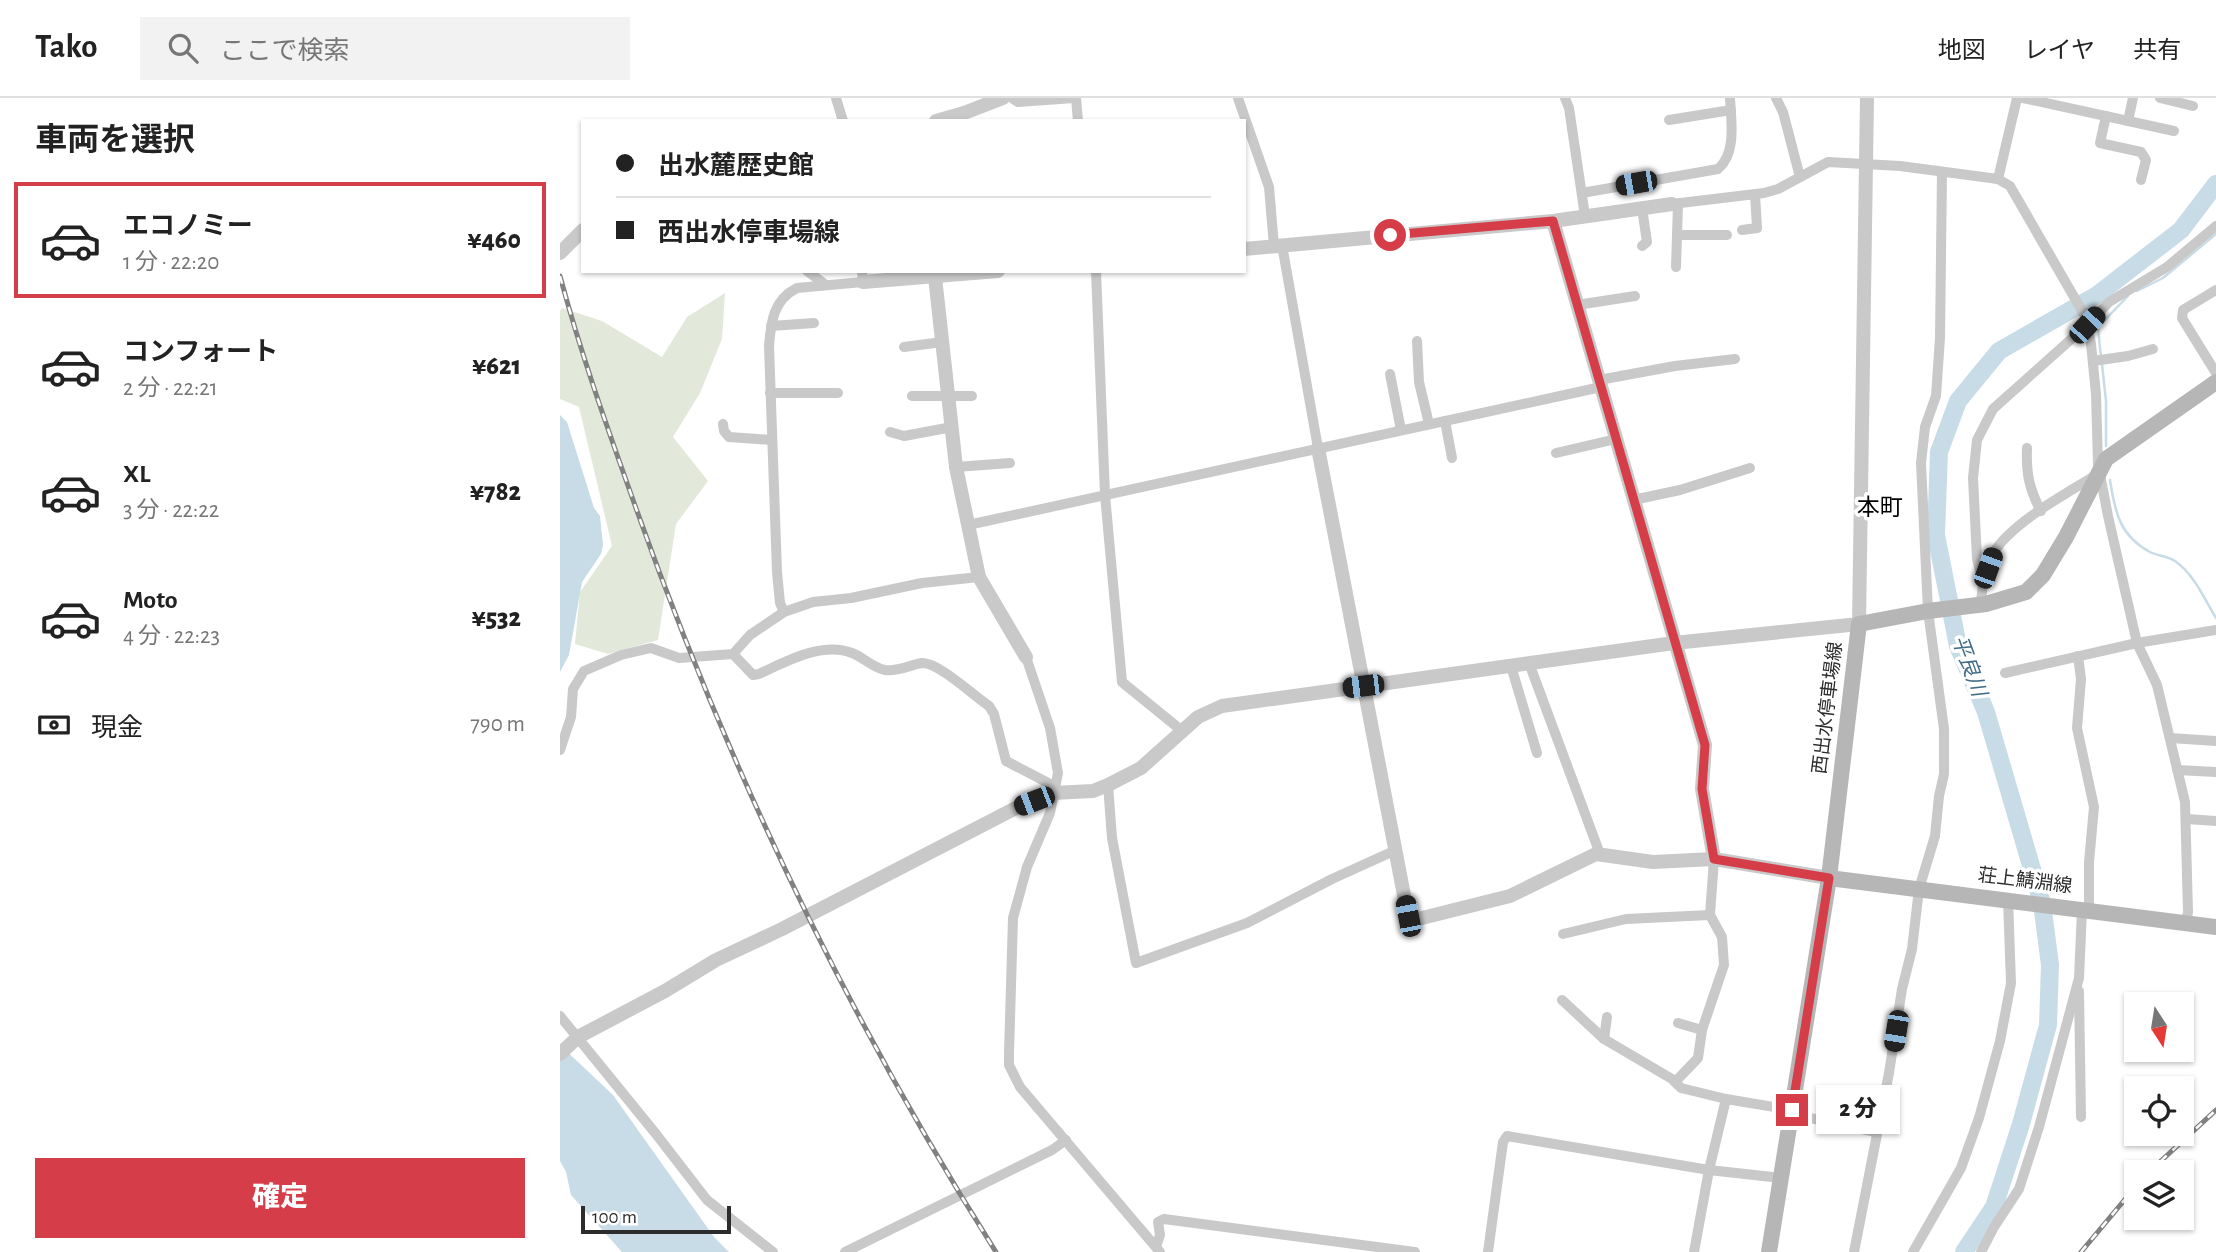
<!DOCTYPE html>
<html lang="ja">
<meta charset="utf-8">
<style>
:root{--surface:#fff;--page:#f2f2f2;--text:#222;--muted:#767676;--line:#e0e0e0;--accent:#d53d49}
body{margin:0;font-family:"Alegreya Sans","Noto Sans JP",sans-serif;background:var(--page);color:var(--text);height:100vh;display:flex;flex-direction:column;font-size:26px;white-space:nowrap}
*{box-sizing:border-box;margin:0}
p{font-size:23px;color:var(--muted)}
.icon{flex:none;width:38px;height:38px;fill:none;stroke:currentColor;stroke-width:2;stroke-linecap:round;stroke-linejoin:round}
.map{position:relative;flex:1;overflow:hidden}
.side{display:flex;flex-direction:column;background:var(--surface);width:560px}
.side>*{flex:none}
.hud{position:absolute;left:21px;top:21px;width:665px;height:154px;border-radius:0px;box-shadow:0 2px 5px #0004;display:grid;align-content:center;height:154px;padding:0 35px;background:var(--surface)}
.needle{width:46px;rotate:168deg}
.tools{position:absolute;left:1564px;top:894px;display:grid;gap:14px}
.tools a{display:grid;place-items:center;width:70px;height:70px;border-radius:0px;background:var(--surface);box-shadow:0 2px 5px #0004;font-size:35px}
.scale{position:absolute;left:21px;bottom:18px;width:150px;box-sizing:border-box;padding-left:7px;border:4px solid #2c2c2c;border-top:0;font-size:19px;line-height:24px;white-space:nowrap;color:#2c2c2c;-webkit-text-stroke:5px #fff;paint-order:stroke}
.end{position:absolute;width:32px;height:32px;margin:-16px;border:9px solid #d53d49;background:#fff;box-shadow:0 0 0 4px #fff}
.from{border-radius:50%}
.bubble{position:absolute;height:49px;border-radius:0px;background:var(--surface);box-shadow:0 2px 5px #0004;font-size:23px;font-weight:800;line-height:49px;text-align:center}
.car{position:absolute;width:21px;height:42px;margin:-21px -10px;border-radius:9px;box-shadow:0 0 5px 2px #0007;background:linear-gradient(#222 24%,#8ab4d8 0 40%,#222 0 76%,#8ab4d8 0 86%,#222 0)}
.hud b{display:flex;align-items:center;gap:24px;height:66px;font-size:26px}
.hud b+b{border-top:2px solid var(--line)}
.hud i{width:18px;height:18px;background:var(--text)}
ul{padding:0;list-style:none}
li{display:flex;align-items:center;gap:21px;height:116px;margin:0 14px 10px;padding:0 21px;border:4px solid transparent;border-radius:0px}
li div{flex:1}
li b{display:block;font-size:26px}
li em{font-style:normal;font-weight:800}
li.active{border-color:var(--accent)}
li>.icon{width:63px;height:63px;stroke-width:1.5}
h2{padding:0 35px;font-size:32px;line-height:84px}
.pay{display:flex;align-items:center;gap:18px;height:77px;padding:0 35px;font-size:26px}
.pay p{margin-inline-start:auto}
.cta{display:flex;gap:14px;margin-top:auto;padding:14px 35px}
.cta a{flex:1;height:80px;border-radius:0px;background:var(--accent);color:#fff;font-size:28px;font-weight:800;line-height:80px;text-align:center}
header{display:flex;align-items:center;gap:42px;box-sizing:border-box;height:98px;padding:0 35px;background:var(--surface);border-bottom:2px solid var(--line)}
header strong{font-size:33px}
nav{display:flex;gap:38px;margin-inline-start:auto;font-size:24px}
.search{width:490px;height:63px;background:var(--page);display:flex;align-items:center;gap:18px;box-sizing:border-box;padding:0 24px;border-radius:0px;color:var(--muted);font-size:26px}
main{display:flex;flex:1;min-height:0}
.map>svg:first-child{display:block}
</style>
<header>
<strong>Tako</strong>
<div class="search"><svg class="icon" aria-label="search" viewBox="0 0 24 24"><circle cx="10" cy="10" r="6"/><path d="M15 15l6 6"/></svg>ここで検索</div>
<nav><a>地図</a><a>レイヤ</a><a>共有</a></nav>
</header>
<main>
<section class="side">
<h2>車両を選択</h2>
<ul>
<li class="active"><svg class="icon" aria-label="car" viewBox="0 0 24 24"><path d="M5 17H2v-5l4-1 3-4h7l3 4 3 1v5h-3M9 17h6M6 11h13"/><circle cx="7" cy="17" r="2"/><circle cx="17" cy="17" r="2"/></svg><div><b>エコノミー</b><p>1 分 · 22:20</p></div><em>¥460</em></li>
<li><svg class="icon" aria-label="car" viewBox="0 0 24 24"><path d="M5 17H2v-5l4-1 3-4h7l3 4 3 1v5h-3M9 17h6M6 11h13"/><circle cx="7" cy="17" r="2"/><circle cx="17" cy="17" r="2"/></svg><div><b>コンフォート</b><p>2 分 · 22:21</p></div><em>¥621</em></li>
<li><svg class="icon" aria-label="car" viewBox="0 0 24 24"><path d="M5 17H2v-5l4-1 3-4h7l3 4 3 1v5h-3M9 17h6M6 11h13"/><circle cx="7" cy="17" r="2"/><circle cx="17" cy="17" r="2"/></svg><div><b>XL</b><p>3 分 · 22:22</p></div><em>¥782</em></li>
<li><svg class="icon" aria-label="car" viewBox="0 0 24 24"><path d="M5 17H2v-5l4-1 3-4h7l3 4 3 1v5h-3M9 17h6M6 11h13"/><circle cx="7" cy="17" r="2"/><circle cx="17" cy="17" r="2"/></svg><div><b>Moto</b><p>4 分 · 22:23</p></div><em>¥532</em></li>
</ul>
<div class="pay"><svg class="icon" aria-label="cash" viewBox="0 0 24 24"><path d="M3 7h18v10H3z"/><circle cx="12" cy="12" r="2"/></svg>現金<p>790 m</p></div>
<div class="cta"><a>確定</a></div>
</section>
<div class="map">
<svg width="1656" height="1154" viewBox="0 0 1656 1154">
<rect width="100%" height="100%" fill="#fff"/>
<!-- green -->
<polygon fill="#e2e9db" points="165,195 162,241 140,295 113,339 148,383 116,426 98,542 48,556 15,546 20,494 52,448 19,309 0,301 0,213 2,210 42,223 102,259 127,219"/>
<!-- water -->
<g fill="#c8dce7">
<polygon points="0,317 7,324 34,410 40,418 43,447 41,456 22,484 9,557 0,574"/>
<polygon points="0,947 53,997 154,1139 169,1154 62,1154 11,1097 6,1074 0,1063"/>
</g>
<g fill="none" stroke-linecap="round" stroke-linejoin="round">
<!-- stream -->
<g stroke="#c8dce7" stroke-width="2.5">
<polyline points="1577,193 1603,180 1656,136"/>
<polyline points="1541,260 1538,229 1568,198"/>
<polyline points="1542,266 1546,303 1546,348"/>
<path d="M1550 382C1555 415 1560 438 1590 454 1598 458 1608 458 1615 463 1634 476 1645 502 1656 520"/>
</g>
<!-- river -->
<polyline stroke="#c8dce7" stroke-width="18" points="1404,1154 1434,1109 1461,1026 1488,927 1490,867 1482,805 1426,614 1398,548 1376,437 1379,354 1398,303 1439,253 1537,197 1621,132 1656,86"/>
<!-- minor -->
<g stroke="#c9c9c9" stroke-width="10">
<polyline points="276,0 283,23"/>
<polyline points="452,0 458,4 514,0"/>
<polyline points="516,0 518,23"/>
<polyline points="678,0 709,89 714,148"/>
<polyline points="1005,0 1009,10 1025,118"/>
<polyline points="1216,0 1223,14 1240,79"/>
<polyline points="1463,0 1614,33"/>
<polyline points="1600,0 1633,8"/>
<polyline points="1546,18 1540,45 1581,54 1586,62 1581,82"/>
<polyline points="1109,22 1171,12"/>
<polyline points="1568,23 1573,0"/>
<polyline points="1438,81 1457,0"/>
<path d="M1022 95 1158 71C1177 55 1171 22 1170 0"/>
<polyline points="1112,106 1204,95 1218,91 1268,64 1340,68 1438,81 1450,88 1525,218 1531,246 1536,296 1538,366 1548,418 1577,545 1597,587 1625,704 1628,814 1626,825"/>
<polyline points="1182,132 1197,130 1195,96"/>
<polyline points="1117,137 1167,137"/>
<polyline points="722,147 758,350"/>
<polyline points="1082,148 1087,144 1082,110"/>
<polyline points="1116,169 1118,106"/>
<polyline points="247,173 266,187"/>
<polyline points="536,173 545,397 562,584 621,632"/>
<polyline points="1656,192 1623,212 1622,220 1656,275"/>
<polyline points="1017,207 1075,198"/>
<polyline points="211,228 254,225"/>
<polyline points="857,243 859,284 869,326"/>
<polyline points="344,249 382,244"/>
<polyline points="1533,263 1568,258 1593,251"/>
<polyline points="830,276 841,332"/>
<polyline points="1039,282 1115,268 1175,261"/>
<polyline points="210,295 278,295"/>
<polyline points="352,298 412,298"/>
<polyline points="885,323 892,360"/>
<polyline points="163,326 164,333 169,339 211,342"/>
<polyline points="330,334 344,338 392,329"/>
<path d="M1467 350C1466 375 1469 391 1481 413"/>
<polyline points="996,355 1056,341"/>
<polyline points="396,369 450,365"/>
<polyline points="1073,402 1120,392 1190,370"/>
<polyline points="408,427 1041,289"/>
<polyline points="1423,484 1417,461 1413,380 1417,342 1433,311 1527,227 1549,204 1607,169 1656,128"/>
<path d="M1421 507C1422 489 1424 470 1434 454 1453 424 1507 395 1538 376"/>
<path d="M224 514 220 505 217 474 209 248C211 224 213 202 237 190L303 184 302 173"/>
<path d="M173 556 193 577 199 576C225 564 262 543 292 555 303 559 313 570 325 572 337 574 350 567 362 565 378 564 414 598 429 608L434 616 446 663 494 688"/>
<polyline points="1518,558 1521,581 1517,630 1534,709 1529,764 1529,813"/>
<polyline points="466,559 490,630 498,675 490,715 467,769 453,820 449,955 449,967 460,989 600,1154"/>
<polyline points="969,565 1040,756"/>
<polyline points="951,568 977,655"/>
<polyline points="1445,575 1577,545 1656,532"/>
<polyline points="1610,640 1656,643"/>
<polyline points="0,652 11,619 13,591 24,573 61,557 91,550 119,560 173,556 190,537 224,514 253,504 291,500 362,485 419,479"/>
<polyline points="1617,672 1656,674"/>
<polyline points="548,687 552,740 576,865 687,825 772,781 836,752"/>
<polyline points="1627,721 1656,723"/>
<polyline points="1003,836 1066,821 1150,817 1154,761"/>
<polyline points="1519,893 1521,1019"/>
<polyline points="1002,902 1044,941"/>
<polyline points="0,918 96,1036 147,1102 213,1154"/>
<polyline points="1047,919 1044,941 1112,981 1121,990 1166,1001"/>
<polyline points="1118,925 1142,932 1164,867 1162,839 1150,817"/>
<polyline points="1115,984 1138,960 1142,932"/>
<polyline points="1231,1016 1316,1034"/>
<polyline points="596,1149 600,1137 598,1124 604,1121 855,1154"/>
<polyline points="285,1154 492,1052 506,1042"/>
<polyline points="928,1154 943,1044 947,1038 1149,1072 1221,1080"/>
<polyline points="1134,1154 1149,1072 1166,1001 1232,1012"/>
<polyline points="1294,1154 1329,975 1342,891 1352,851 1359,791 1375,738 1379,698 1384,676 1384,631 1368,513 1361,365 1365,329 1376,298 1380,240 1382,74"/>
<polyline points="1353,1154 1401,1070 1419,1020 1440,943 1451,885 1448,802"/>
<polyline points="1421,1154 1434,1129 1459,1091 1479,1029 1519,880 1522,812"/>
</g>
<!-- tertiary -->
<g stroke="#c9c9c9" stroke-width="14">
<polyline points="376,23 404,15 443,0"/>
<polyline points="993,123 1145,647 1142,691 1154,761"/>
<polyline points="684,151 993,123 1112,106"/>
<polyline points="0,155 23,132"/>
<polyline points="375,179 396,369 419,479 466,559"/>
<polyline points="303,184 438,173"/>
<polyline points="758,350 848,818 854,822 950,798 1036,756 1093,764 1154,761 1269,780"/>
<polyline points="0,956 18,939 105,893 156,862 222,831 456,710 492,695 533,693 548,687 581,670 638,619 662,608 1114,545 1299,526 1307,0"/>
</g>
<!-- secondary -->
<g stroke="#b6b6b6" stroke-width="16">
<polyline points="1269,780 1656,829"/>
<polyline points="1209,1154 1269,780 1299,526 1368,513 1426,506 1466,494 1483,477 1506,439 1546,361 1656,284"/>
</g>
<!-- rail casing -->
<g stroke="#818181" stroke-width="5">
<g id="rail">
<path d="M0 178C20 253 46 326 72 399 165 663 286 917 436 1154"/>
<polyline points="1589,1074 1656,1012"/>
<polyline points="1521,1154 1577,1087"/>
</g>
</g>
<!-- rail -->
<use href="#rail" stroke="#fff" stroke-width="2.5" stroke-dasharray="8" stroke-linecap="butt"/>
</g>
<g fill="none" stroke-linecap="round" stroke-linejoin="round">
<!-- route -->
<polyline stroke="#d53d49" stroke-width="9" points="830,137 993,123 1145,647 1142,691 1154,761 1269,780 1232,1012"/>
</g>
<g text-anchor="middle" dominant-baseline="central" stroke-width="7" stroke-linejoin="round" paint-order="stroke">
<!-- street labels -->
<g font-size="19" fill="#2c2c2c" stroke="#fff">
<text transform="translate(1268 610) rotate(-83)">西出水停車場線</text>
<text transform="translate(1465 783) rotate(7)">荘上鯖淵線</text>
</g>
<!-- water labels -->
<g font-size="21" font-style="italic" fill="#426d87" stroke="#fff">
<text transform="translate(1409 568) rotate(70)">平良川</text>
</g>
<!-- quarter labels -->
<g font-size="23" fill="#000" stroke="#fff">
<text x="1320" y="410">本町</text>
</g>
</g>
</svg>
<div class="tools">
<a><svg class="needle" viewBox="-14 -14 28 28"><path d="M0-13l5 13h-10z" fill="#e53935"/><path d="M0 13l5-13h-10z" fill="#767676"/></svg></a>
<a><svg class="icon" aria-label="locate" viewBox="0 0 24 24"><circle cx="12" cy="12" r="6"/><path d="M12 2v4M12 18v4M2 12h4M18 12h4"/></svg></a>
<a><svg class="icon" aria-label="layers" viewBox="0 0 24 24"><path d="M12 4l9 5-9 5-9-5zM3 14l9 5 9-5"/></svg></a>
</div>
<div class="scale">100 m</div>
<i class="end from" style="left:830px;top:137px"></i>
<i class="end" style="left:1232px;top:1012px"></i>
<div class="bubble" style="left:1256px;top:987px;width:84px">2 分</div>
<i class="car" style="left:1076px;top:85px;rotate:260deg"></i>
<i class="car" style="left:1527px;top:227px;rotate:43deg"></i>
<i class="car" style="left:1428px;top:470px;rotate:20deg"></i>
<i class="car" style="left:803px;top:588px;rotate:263deg"></i>
<i class="car" style="left:474px;top:703px;rotate:249deg"></i>
<i class="car" style="left:848px;top:818px;rotate:349deg"></i>
<i class="car" style="left:1336px;top:933px;rotate:189deg"></i>
<div class="hud">
<b><i class="from"></i>出水麓歴史館</b>
<b><i></i>西出水停車場線</b>
</div>
</div>
</main>
